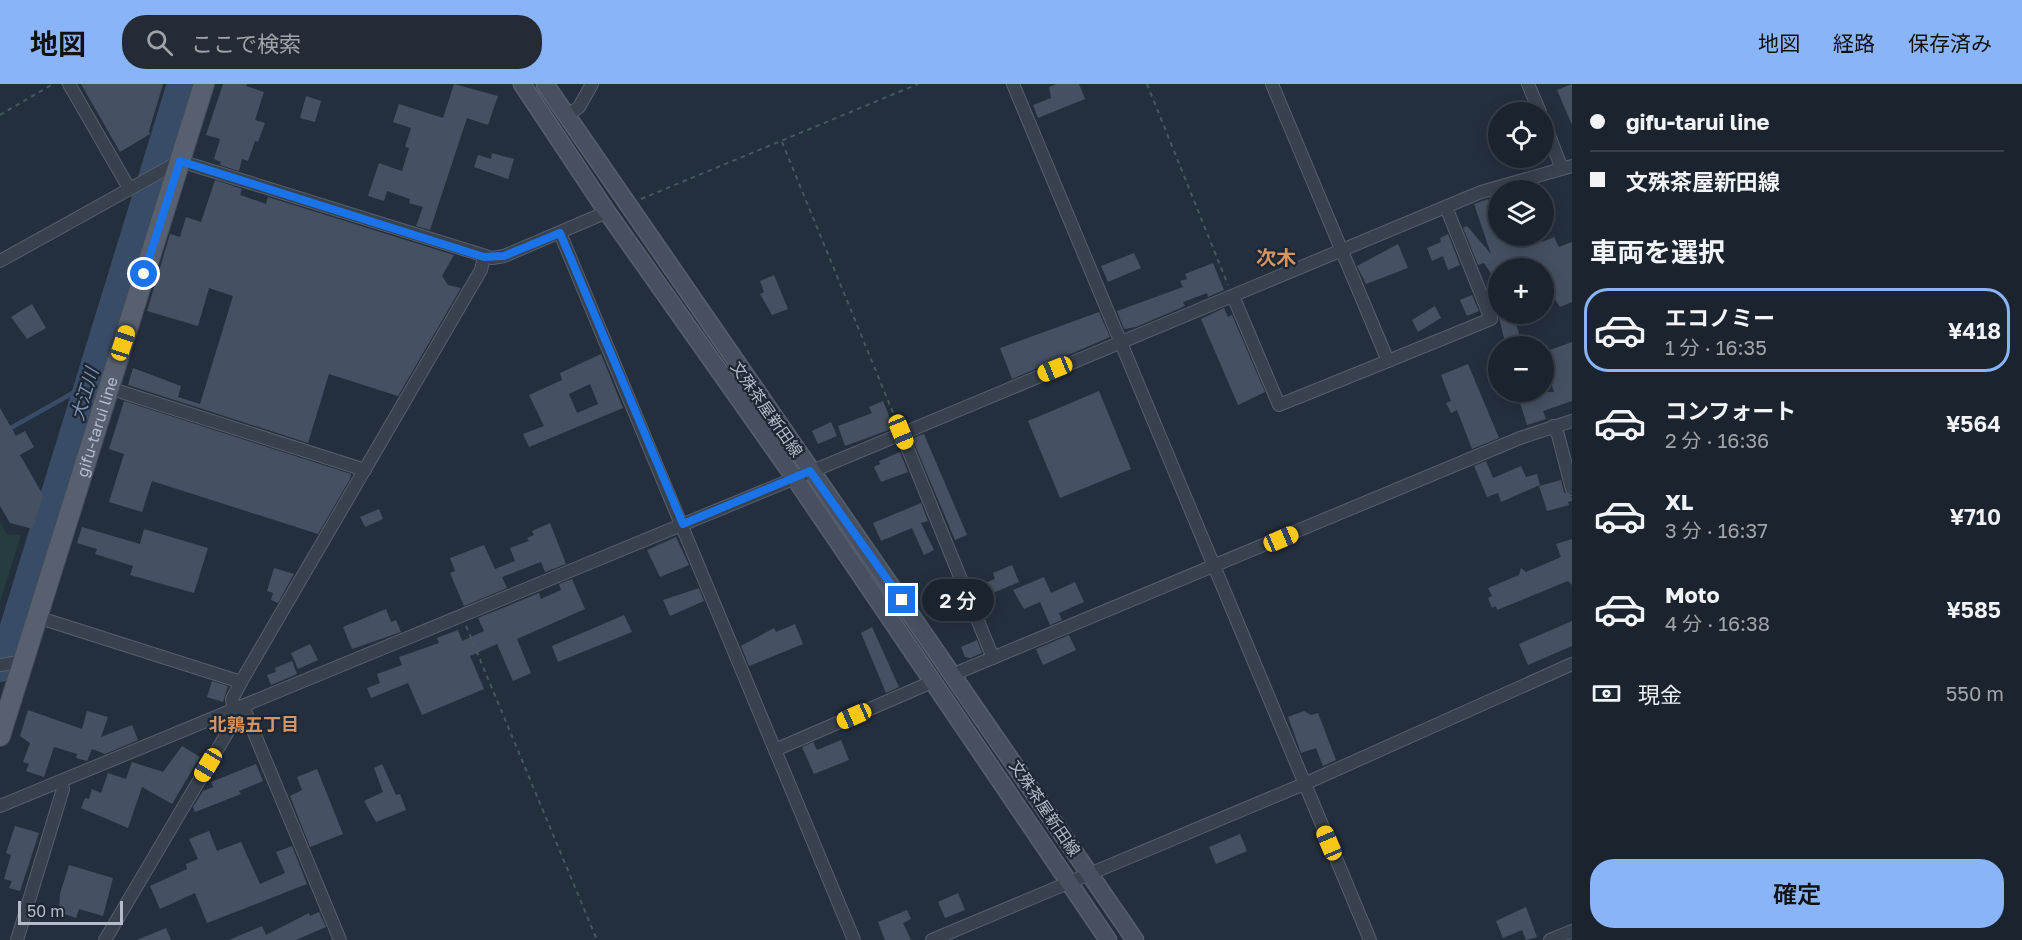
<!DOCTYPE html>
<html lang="ja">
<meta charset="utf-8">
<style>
:root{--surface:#1b232e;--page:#242b36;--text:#f1f3f6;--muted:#a0a4aa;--line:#39404a;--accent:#8ab4f8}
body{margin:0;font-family:"Golos Text","Noto Sans JP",sans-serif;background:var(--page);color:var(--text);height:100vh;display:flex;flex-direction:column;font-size:22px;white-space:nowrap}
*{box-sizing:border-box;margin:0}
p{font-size:20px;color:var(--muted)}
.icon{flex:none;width:33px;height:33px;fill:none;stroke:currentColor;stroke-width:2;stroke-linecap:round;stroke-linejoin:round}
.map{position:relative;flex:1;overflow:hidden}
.details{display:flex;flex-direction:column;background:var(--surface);width:450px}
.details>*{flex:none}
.banner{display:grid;align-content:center;height:132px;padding:0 18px;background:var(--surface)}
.buttons{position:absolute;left:1488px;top:18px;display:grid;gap:12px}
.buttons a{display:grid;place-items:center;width:66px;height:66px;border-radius:50%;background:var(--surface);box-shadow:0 3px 15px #0003,0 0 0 2px var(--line);font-size:30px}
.scale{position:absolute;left:18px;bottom:15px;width:105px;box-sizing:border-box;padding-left:6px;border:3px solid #b4bcc9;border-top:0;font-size:16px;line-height:21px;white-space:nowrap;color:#b4bcc9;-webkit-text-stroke:4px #1d2633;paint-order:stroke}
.end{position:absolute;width:27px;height:27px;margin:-14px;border:8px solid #1a73e8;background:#fff;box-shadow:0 0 0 3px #fff}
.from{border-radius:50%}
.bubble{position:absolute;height:42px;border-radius:21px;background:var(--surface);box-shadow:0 3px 15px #0003,0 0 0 2px var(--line);font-size:20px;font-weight:600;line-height:42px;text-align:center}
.car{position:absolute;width:18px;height:36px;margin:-18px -9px;border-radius:8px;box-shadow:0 0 4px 2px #0007;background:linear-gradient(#f5c518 24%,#345 0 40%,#f5c518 0 76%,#345 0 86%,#f5c518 0)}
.banner b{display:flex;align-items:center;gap:21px;height:57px;font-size:22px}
.banner b+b{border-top:2px solid var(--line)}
.banner i{width:15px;height:15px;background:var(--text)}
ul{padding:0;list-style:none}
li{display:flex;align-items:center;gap:18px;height:84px;margin:0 12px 9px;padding:0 6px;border:3px solid transparent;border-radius:24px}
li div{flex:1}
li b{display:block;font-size:22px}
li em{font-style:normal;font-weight:600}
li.selected{border-color:var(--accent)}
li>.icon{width:54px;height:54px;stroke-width:1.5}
h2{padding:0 18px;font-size:27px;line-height:72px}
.pay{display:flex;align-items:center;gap:15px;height:66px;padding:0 18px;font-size:22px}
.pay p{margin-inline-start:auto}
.button{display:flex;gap:12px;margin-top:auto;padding:12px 18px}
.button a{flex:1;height:69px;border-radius:24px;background:var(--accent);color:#111;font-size:24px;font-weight:600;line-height:69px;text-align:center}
header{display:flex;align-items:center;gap:36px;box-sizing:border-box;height:84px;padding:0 30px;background:var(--accent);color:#111}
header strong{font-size:28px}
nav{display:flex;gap:33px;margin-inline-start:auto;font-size:21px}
.search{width:420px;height:54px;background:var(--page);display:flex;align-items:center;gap:15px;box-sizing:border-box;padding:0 21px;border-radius:24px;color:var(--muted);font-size:22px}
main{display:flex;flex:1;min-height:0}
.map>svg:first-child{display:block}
</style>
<header>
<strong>地図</strong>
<div class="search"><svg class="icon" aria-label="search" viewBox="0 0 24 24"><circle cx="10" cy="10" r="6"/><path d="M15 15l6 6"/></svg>ここで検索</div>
<nav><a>地図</a><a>経路</a><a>保存済み</a></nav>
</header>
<main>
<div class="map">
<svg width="1572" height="856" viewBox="0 0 1572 856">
<rect width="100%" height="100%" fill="#242f3e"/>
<!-- green -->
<polygon fill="#263c3f" points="0,438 7,450 21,451 0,518"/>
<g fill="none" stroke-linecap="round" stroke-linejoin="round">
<!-- stream -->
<polyline stroke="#394c67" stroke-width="4.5" points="0,350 87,301"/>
<!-- river -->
<polyline stroke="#394c67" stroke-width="26" points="0,585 180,0"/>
</g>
<!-- building -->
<g fill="#455162" fill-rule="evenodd">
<polygon points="81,0 163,0 149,47 150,50 120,68"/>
<polygon points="223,0 247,0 246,2 264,8 255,36 265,39 258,58 255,57 248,77 242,75 239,87 220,81 221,78 214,75 220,55 206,51"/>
<polygon points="454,0 498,12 488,41 467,34 430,146 416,142 423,123 409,119 410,115 387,107 384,117 368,112 379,79 402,87 409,64 405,63 411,44 393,38 399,20 443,34"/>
<polygon points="1056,0 1079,0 1085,15 1038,34 1033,21 1051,14 1049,3"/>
<polygon points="1572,0 1572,41 1557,6"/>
<polygon points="306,12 321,17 315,38 300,34"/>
<polygon points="492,69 514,75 508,95 474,83 478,71 491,75"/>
<polygon points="215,96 242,105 240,111 266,120 268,113 454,171 442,192 448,201 461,204 398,312 329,290 308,359 128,301 133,284 181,302 178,313 200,320 233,212 209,204 198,242 147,227 170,150 180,153 186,133 201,138"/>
<polygon points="1488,115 1492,127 1498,124 1498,152 1540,152 1542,158 1554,153 1559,163 1572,158 1572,218 1560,223 1552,211 1546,214 1544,207 1544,184 1498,184 1498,200 1484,179 1478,181 1463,144 1467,142 1491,170 1474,120"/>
<polygon points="1448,150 1460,181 1448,186 1443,172 1432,177 1427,164 1441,158 1440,154"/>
<polygon points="1398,160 1408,184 1366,200 1357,182"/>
<polygon points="1134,169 1141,184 1108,198 1101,182"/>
<polygon points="1213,179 1224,206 1208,213 1207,209 1183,218 1185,222 1136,243 1124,245 1117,227 1183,203 1180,197 1187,195 1185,190"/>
<polygon points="774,191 788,225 772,231 760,210 764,208 760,197"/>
<polygon points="1498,203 1498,218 1494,220 1489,207"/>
<polygon points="1472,211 1479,227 1467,232 1460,216"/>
<polygon points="32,220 46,244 27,255 11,233"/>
<polygon points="1435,222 1441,234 1418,248 1412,236"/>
<polygon points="1224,224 1228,233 1232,231 1265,308 1238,321 1201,235"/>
<polygon points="1099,228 1110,253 1012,295 1000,264"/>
<polygon points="1498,230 1513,230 1523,262 1506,262"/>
<polygon points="1572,258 1572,317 1543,327 1546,335 1527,341 1520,319 1530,317 1527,308 1554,308 1544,277 1544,268"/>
<path d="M601 270 623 324 529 363 523 350 544 342 529 311 562 296 560 289ZM590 300 598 320 577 329 569 310Z"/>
<polygon points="1468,280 1499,354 1472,365 1457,326 1451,329 1446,319 1451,317 1441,291"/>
<polygon points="1099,307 1131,385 1060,414 1028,337"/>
<polygon points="124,317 351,390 350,395 318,450 152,397 142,428 109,418 124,370 109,365"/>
<polygon points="883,317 894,344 845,362 838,342 872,329 869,323"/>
<polygon points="0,324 16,352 25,347 34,363 20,371 43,411 33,445 10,439 0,422"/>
<polygon points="831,338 837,352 818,360 812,347"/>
<polygon points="924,350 967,451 955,456 912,354"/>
<polygon points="900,368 908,388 881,398 874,383 880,380 879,377"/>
<polygon points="1486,377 1493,394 1521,382 1526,393 1537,390 1540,401 1501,418 1498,409 1487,413 1474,382"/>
<polygon points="1561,396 1564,408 1572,413 1572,417 1568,418 1569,421 1547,427 1539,402"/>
<polygon points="921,419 928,437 921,439 934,466 924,471 912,444 881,457 873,439"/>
<polygon points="379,425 383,435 365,443 360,433"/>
<polygon points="550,439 566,480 545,488 541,478 502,493 507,504 464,522 450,489 455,487 450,474 484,461 495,485 515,477 510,464 529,457 527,454 534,451 532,447"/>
<polygon points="82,443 140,460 144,445 208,464 194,509 130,491 133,482 95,470 97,465 77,459"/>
<polygon points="676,453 689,481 660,493 647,466"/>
<polygon points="1572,455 1572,501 1568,497 1497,526 1496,522 1492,524 1488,514 1492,512 1488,504 1519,491 1521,484 1526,488 1561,473 1556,460"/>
<polygon points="1012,481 1019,498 988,511 994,524 984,529 973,504 995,495 993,489"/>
<polygon points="274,484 294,490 278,519 271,516 273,509 267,507"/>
<polygon points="1044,493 1051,509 1075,498 1084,518 1059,529 1062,536 1050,541 1040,518 1024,525 1013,506"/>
<polygon points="572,495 585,525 517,555 531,589 513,597 497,560 470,572 484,605 422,631 408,599 371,614 367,604 380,599 377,590 402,581 399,573 439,559 437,554 458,546 462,557 484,547 478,534 539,509 541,515 561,506 559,500"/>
<polygon points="699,504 704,517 670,532 663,516"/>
<polygon points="386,525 391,538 396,536 401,548 352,565 343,543"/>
<polygon points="624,531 632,548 558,578 552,562"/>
<polygon points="1572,537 1572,562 1528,581 1519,560"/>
<polygon points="795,540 803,560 749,582 741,562 774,544 776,548"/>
<polygon points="872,543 899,603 886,609 861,549"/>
<polygon points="1069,551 1076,566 1043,581 1036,565"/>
<polygon points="977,556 982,569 970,574 965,573 961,563"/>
<polygon points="310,560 318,576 298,585 291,569"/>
<polygon points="292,577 297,590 271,601 267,591 276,588 275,584"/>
<polygon points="212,597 228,602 223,618 207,613"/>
<polygon points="28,626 82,645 87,627 108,633 101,653 132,641 138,656 105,670 92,665 87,677 76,674 77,670 54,663 44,693 26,687 29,680 23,678 30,659 20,652"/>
<polygon points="1304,627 1311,631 1318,629 1336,676 1323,682 1316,664 1301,669 1288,633"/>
<polygon points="841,656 849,676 814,690 802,663 813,658 817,666"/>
<polygon points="182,662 200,673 172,720 142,703 128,744 81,724 85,714 89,715 92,705 101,709 108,689 126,695 132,678 163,688"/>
<polygon points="256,680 263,697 239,707 241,710 195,728 193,723 203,707 213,703 211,698"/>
<polygon points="382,680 396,711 400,710 406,726 376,738 364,717 383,708 374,684"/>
<polygon points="317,685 343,750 310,763 290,712 302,706 297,693"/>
<polygon points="15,742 39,749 20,807 9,804 12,797 4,795 11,771 6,769"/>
<polygon points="209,747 217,767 241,758 260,800 285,789 276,768 292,762 307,800 207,839 195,809 160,825 150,802 187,785 186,780 198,775 189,755"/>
<polygon points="1240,750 1247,767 1216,780 1209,763"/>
<polygon points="69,781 113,794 103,832 79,825 76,834 59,828 60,810"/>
<polygon points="958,809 965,826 945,834 938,818"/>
<polygon points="1526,823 1537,853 1526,856 1522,846 1503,854 1496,837"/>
<polygon points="907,826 911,835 903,839 911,856 885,856 878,838"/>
<polygon points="319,828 326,843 296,856 229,856 262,842 266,851 309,829 310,832"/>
<polygon points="166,844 171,856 137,856"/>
</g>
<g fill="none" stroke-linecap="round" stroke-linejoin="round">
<!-- street casing -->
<g stroke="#565f6c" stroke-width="14">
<g id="street">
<polyline points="69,0 129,104"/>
<polyline points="1013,0 1370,856"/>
<polyline points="1272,0 1388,277 1491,235 1446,123"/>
<polyline points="1528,0 1540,28"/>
<polyline points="567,32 579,23 592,0"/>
<polyline points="1544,38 1562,85"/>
<polyline points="560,149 854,856"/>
<polyline points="0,177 180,77 492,174 504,172 607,128"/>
<polyline points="1233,212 1279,321 1388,277"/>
<polyline points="109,304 365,386"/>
<polyline points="1553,342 1558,351 1572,405"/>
<polyline points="901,348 993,574"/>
<polyline points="37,533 241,598"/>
<polyline points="0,581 13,579 22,581"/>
<polyline points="954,590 1520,354 1572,337"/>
<polyline points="243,622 340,856"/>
<polyline points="234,626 232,615 241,598 481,186 484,173"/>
<polyline points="775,666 932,598"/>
<polyline points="0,722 839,376 1481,108 1572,82"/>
<polyline points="17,856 63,705 61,697"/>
<polyline points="105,856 243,622"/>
<polyline points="932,856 1304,700 1572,580"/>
<polyline points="1550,856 1572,847"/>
</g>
</g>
<!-- secondary casing -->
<g stroke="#565f6c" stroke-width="19">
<g id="secondary">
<polyline points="522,0 607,128 794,393 1108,856"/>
<polyline points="545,0 1135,856"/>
</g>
</g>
<!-- primary casing -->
<g stroke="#414a57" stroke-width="22">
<g id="primary">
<path id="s1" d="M0 652 204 0"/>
</g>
</g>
<!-- path -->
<g stroke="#44595c" stroke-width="2" stroke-dasharray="4.5 4.5" stroke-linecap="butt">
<polyline points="1147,0 1228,201"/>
<polyline points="0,31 53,0"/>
<polyline points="782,58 896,336"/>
<polyline points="641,115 918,0"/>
<polyline points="466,542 597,856"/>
</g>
<!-- street -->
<use href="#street" stroke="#38414e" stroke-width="12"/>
<!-- secondary -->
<use href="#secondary" stroke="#465061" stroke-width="16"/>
<!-- primary -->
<use href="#primary" stroke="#56606e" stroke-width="20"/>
</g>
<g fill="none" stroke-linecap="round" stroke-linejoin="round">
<!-- route -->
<polyline stroke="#1a73e8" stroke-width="8" points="144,190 180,77 484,173 504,172 560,149 683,440 810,387 902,516"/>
</g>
<g text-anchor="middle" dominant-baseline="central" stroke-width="4.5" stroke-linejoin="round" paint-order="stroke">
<!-- street labels -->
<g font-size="16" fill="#b4bcc9" stroke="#1d2633">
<text transform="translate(767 325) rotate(55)">文殊茶屋新田線</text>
<text stroke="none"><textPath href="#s1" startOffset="324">gifu-tarui line</textPath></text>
<text transform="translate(1045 724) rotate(56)">文殊茶屋新田線</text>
</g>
<!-- water labels -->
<g font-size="18" font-style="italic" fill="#7c92b1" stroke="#1d2633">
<text transform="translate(84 310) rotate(-73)">大江川</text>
</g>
<!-- neighbourhood labels -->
<g font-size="18" font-weight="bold" fill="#d59563" stroke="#1d2633">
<text x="254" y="640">北鶉五丁目</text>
</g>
<!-- quarter labels -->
<g font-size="20" font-weight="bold" fill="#d59563" stroke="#1d2633">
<text x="1276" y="173">次木</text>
</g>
</g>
</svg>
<div class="buttons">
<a><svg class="icon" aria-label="locate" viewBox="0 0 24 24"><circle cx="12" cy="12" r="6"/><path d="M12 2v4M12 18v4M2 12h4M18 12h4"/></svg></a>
<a><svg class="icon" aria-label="layers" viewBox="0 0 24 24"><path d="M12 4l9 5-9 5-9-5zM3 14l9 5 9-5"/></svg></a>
<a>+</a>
<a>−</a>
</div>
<div class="scale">50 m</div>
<i class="end from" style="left:144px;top:190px"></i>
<i class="end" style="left:902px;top:516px"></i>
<div class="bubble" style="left:922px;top:495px;width:72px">2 分</div>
<i class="car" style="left:123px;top:259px;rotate:18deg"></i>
<i class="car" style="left:1055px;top:285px;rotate:248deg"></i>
<i class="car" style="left:901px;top:348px;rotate:158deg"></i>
<i class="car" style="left:1281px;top:455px;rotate:67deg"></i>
<i class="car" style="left:854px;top:632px;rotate:246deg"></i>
<i class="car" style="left:208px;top:681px;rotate:211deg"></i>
<i class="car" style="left:1329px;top:759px;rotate:337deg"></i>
</div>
<section class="details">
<div class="banner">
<b><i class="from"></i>gifu-tarui line</b>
<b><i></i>文殊茶屋新田線</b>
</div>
<h2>車両を選択</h2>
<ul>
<li class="selected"><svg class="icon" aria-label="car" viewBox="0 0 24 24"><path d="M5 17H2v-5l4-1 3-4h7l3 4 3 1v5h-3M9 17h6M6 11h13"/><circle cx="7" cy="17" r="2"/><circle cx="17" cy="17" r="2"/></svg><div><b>エコノミー</b><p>1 分 · 16:35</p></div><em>¥418</em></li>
<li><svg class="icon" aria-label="car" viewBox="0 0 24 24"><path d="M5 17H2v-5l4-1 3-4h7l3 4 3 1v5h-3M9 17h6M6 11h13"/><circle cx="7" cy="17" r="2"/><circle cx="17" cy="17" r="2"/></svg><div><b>コンフォート</b><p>2 分 · 16:36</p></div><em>¥564</em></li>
<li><svg class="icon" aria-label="car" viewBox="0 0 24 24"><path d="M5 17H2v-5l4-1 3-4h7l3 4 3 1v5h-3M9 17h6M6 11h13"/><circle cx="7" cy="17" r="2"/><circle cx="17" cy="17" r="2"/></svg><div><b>XL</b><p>3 分 · 16:37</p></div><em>¥710</em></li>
<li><svg class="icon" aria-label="car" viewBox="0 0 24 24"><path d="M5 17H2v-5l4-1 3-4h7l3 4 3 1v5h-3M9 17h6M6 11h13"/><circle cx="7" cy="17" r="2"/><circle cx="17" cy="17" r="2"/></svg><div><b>Moto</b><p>4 分 · 16:38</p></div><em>¥585</em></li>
</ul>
<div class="pay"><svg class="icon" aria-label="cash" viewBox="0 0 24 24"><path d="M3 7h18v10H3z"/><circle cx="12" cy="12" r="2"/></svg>現金<p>550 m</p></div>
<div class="button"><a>確定</a></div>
</section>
</main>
